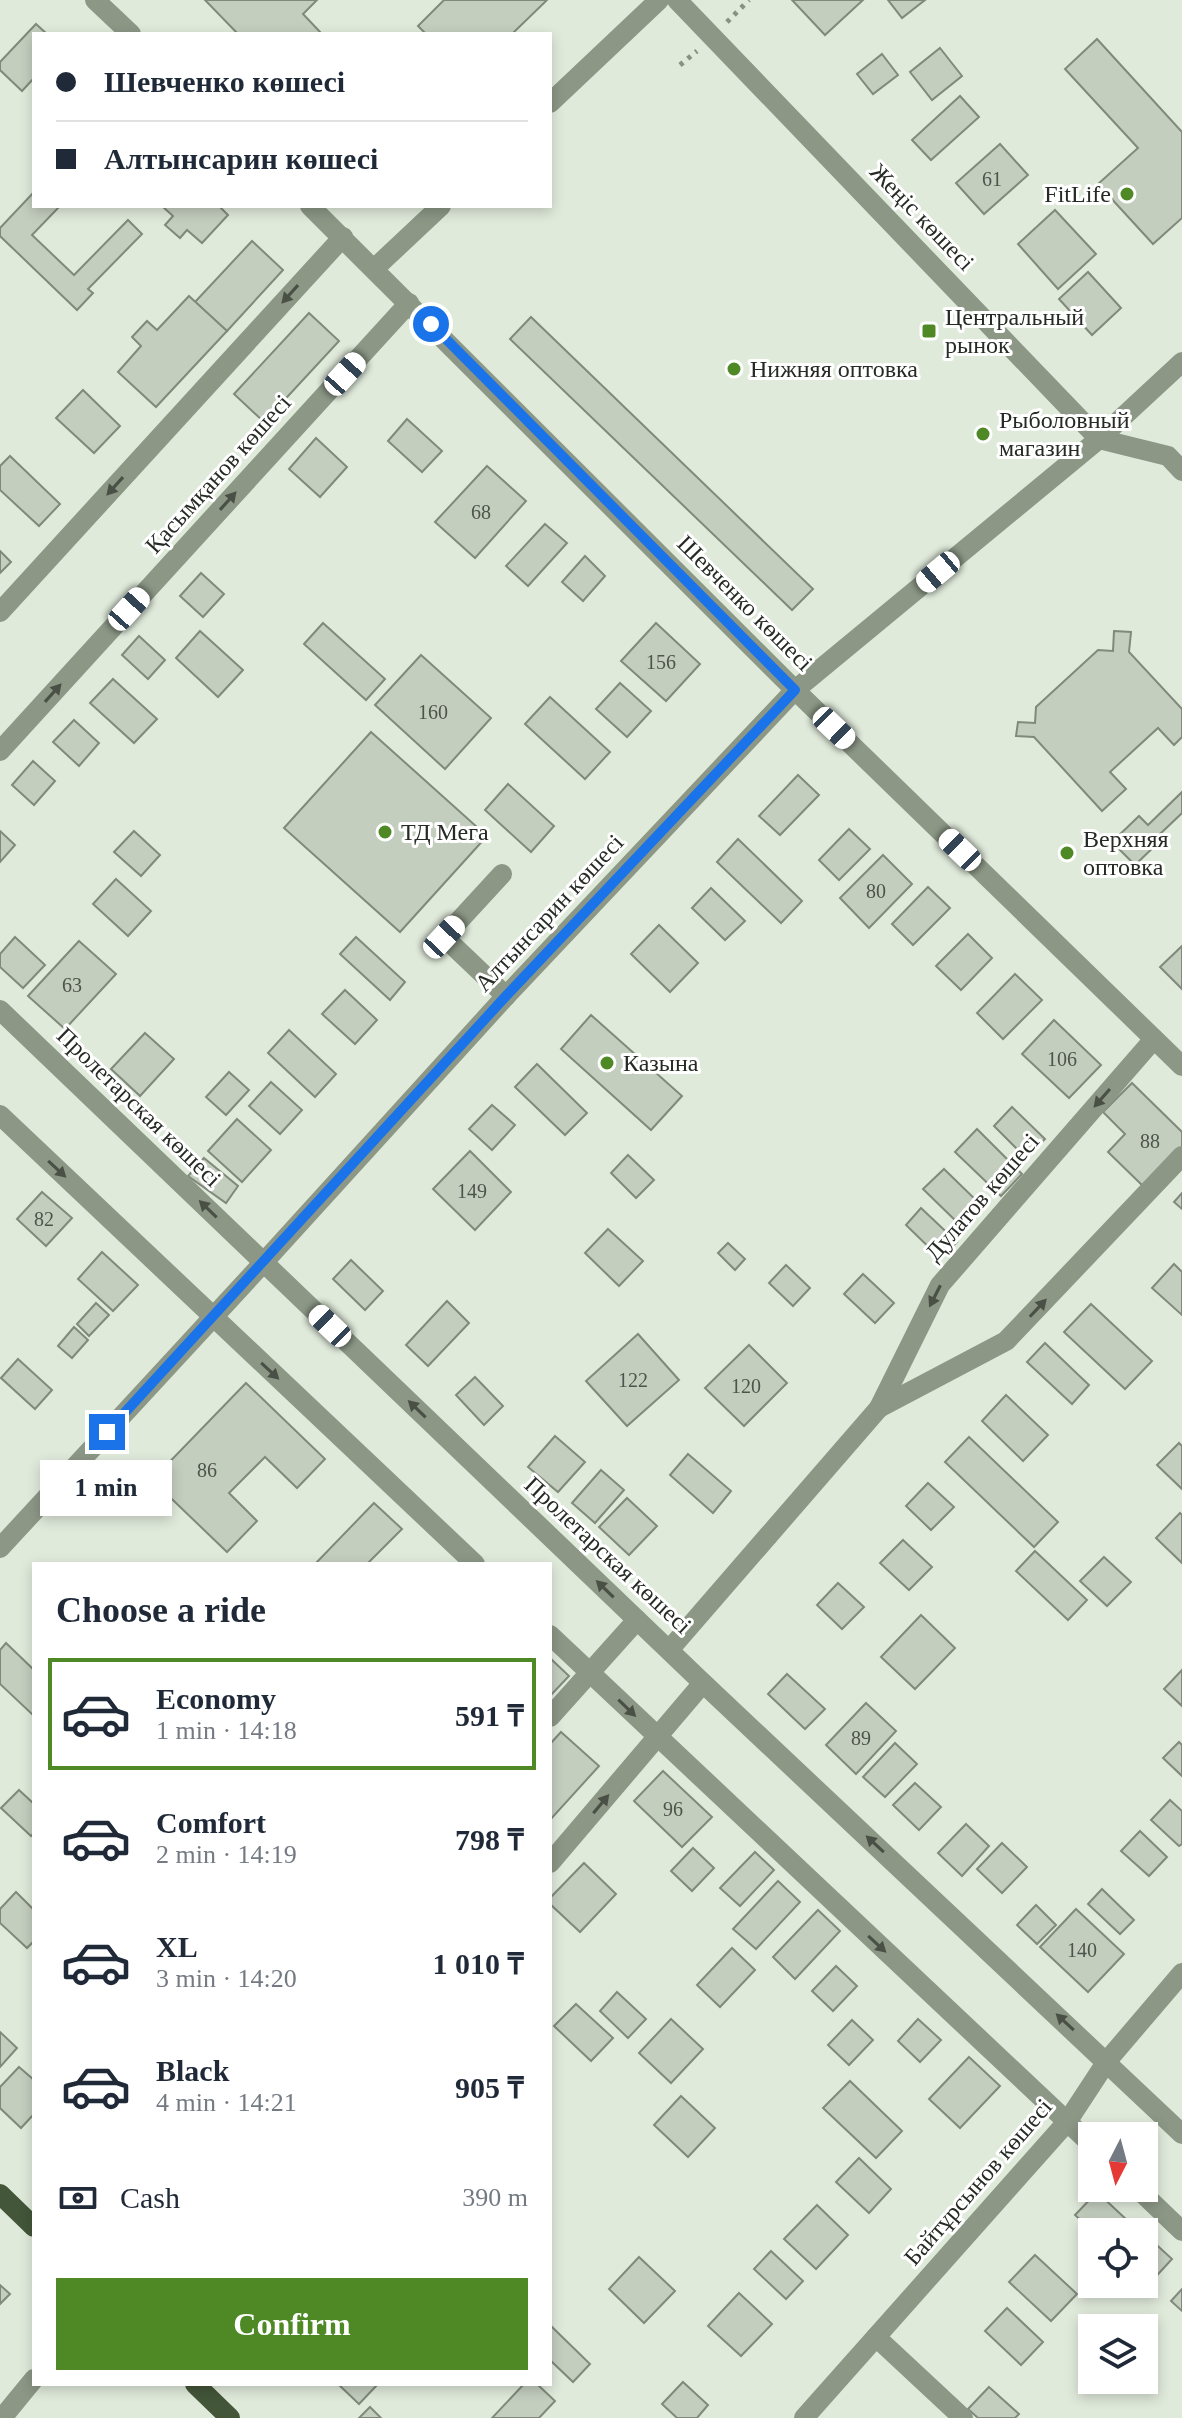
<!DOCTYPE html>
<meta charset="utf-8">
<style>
:root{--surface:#fff;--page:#f6f6f7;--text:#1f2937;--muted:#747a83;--line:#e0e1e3;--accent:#4e8926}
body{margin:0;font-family:"Times New Roman",serif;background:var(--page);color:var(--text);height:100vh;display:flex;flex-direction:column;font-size:30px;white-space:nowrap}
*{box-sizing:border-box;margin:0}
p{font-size:26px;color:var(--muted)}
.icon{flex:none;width:44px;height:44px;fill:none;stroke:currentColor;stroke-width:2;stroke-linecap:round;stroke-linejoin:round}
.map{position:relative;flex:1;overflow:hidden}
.drawer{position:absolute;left:32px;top:1562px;width:520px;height:824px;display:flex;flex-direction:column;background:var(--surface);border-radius:0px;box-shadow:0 4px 12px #0003}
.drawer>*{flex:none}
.banner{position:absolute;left:32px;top:32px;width:520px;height:176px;border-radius:0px;box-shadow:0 4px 12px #0003;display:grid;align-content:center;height:176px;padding:0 24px;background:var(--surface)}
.needle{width:52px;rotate:186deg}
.fabs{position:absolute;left:1078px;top:2122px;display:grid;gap:16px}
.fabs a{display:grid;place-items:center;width:80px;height:80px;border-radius:0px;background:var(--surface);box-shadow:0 4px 12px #0003;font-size:40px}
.end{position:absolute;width:36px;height:36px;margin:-18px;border:10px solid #1a73e8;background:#fff;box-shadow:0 0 0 4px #fff}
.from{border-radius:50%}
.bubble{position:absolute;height:56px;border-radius:0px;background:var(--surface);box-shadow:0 4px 12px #0003;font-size:26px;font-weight:700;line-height:56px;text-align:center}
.car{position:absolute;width:24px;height:48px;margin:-24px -12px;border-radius:10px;box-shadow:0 0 6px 2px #0007;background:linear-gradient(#fff 24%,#345 0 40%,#fff 0 76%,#345 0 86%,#fff 0)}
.banner b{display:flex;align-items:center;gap:28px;height:76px;font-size:30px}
.banner b+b{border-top:2px solid var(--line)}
.banner i{width:20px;height:20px;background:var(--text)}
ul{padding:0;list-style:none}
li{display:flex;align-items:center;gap:24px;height:112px;margin:0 16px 12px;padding:0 8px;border:4px solid transparent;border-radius:0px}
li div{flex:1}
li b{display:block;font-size:30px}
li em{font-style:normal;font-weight:700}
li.active{border-color:var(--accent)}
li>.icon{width:72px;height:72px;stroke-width:1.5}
h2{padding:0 24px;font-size:36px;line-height:96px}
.pay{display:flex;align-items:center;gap:20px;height:88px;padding:0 24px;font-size:30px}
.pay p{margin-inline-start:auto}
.cta{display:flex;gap:16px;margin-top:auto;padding:16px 24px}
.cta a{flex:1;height:92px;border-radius:0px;background:var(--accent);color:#fff;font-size:32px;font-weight:700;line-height:92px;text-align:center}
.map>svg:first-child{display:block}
</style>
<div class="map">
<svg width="1182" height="2418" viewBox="0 0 1182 2418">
<rect width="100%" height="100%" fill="#e0eadb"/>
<!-- building -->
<g fill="#c4cebf" stroke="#80897b" stroke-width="2">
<polygon points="205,0 317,0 303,14 322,34 238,34"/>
<polygon points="444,0 547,0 512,34 426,34 418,26"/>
<polygon points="792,0 863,0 825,35"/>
<polygon points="888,0 925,0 902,18"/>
<polygon points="36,24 47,34 34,34 34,78 22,91 0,70 0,62"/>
<polygon points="1097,39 1182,132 1182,218 1153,244 1098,184 1138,148 1065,69"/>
<polygon points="940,48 962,76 932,100 910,72"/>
<polygon points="882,54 898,75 873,94 857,74"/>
<polygon points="960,96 979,117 931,160 912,140"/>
<polygon points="1000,144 1028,175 984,214 956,183"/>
<polygon points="34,192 34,206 60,206 32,235 74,275 128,220 142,234 88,289 93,293 77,310 0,236 0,228"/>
<polygon points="162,206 219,206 228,215 202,243 187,230 180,238 165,225 173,216"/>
<polygon points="1055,210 1096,254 1058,289 1018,244"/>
<polygon points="252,241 283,270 227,331 195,302"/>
<polygon points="1088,272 1121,308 1092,335 1059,299"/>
<polygon points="189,296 227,331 156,407 118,372 141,346 132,337 147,321 157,330"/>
<polygon points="309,313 339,341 264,422 234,394"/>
<polygon points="531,317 813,589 792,610 510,339"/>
<polygon points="83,390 120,426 94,453 56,418"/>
<polygon points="407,419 442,451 422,472 388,441"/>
<polygon points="316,438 347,467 320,497 289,469"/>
<polygon points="10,456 60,504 39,526 0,490 0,466"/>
<polygon points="487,466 526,501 475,558 435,522"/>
<polygon points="545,524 567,543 528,586 506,566"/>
<polygon points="0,551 11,562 0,573"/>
<polygon points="585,556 605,576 583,601 562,582"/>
<polygon points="201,573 224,594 203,617 180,596"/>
<polygon points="323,623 385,679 366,700 304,644"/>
<polygon points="656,623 700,664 666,701 621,661"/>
<polygon points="200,631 243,670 218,697 176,658"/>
<polygon points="1114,631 1131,632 1129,652 1182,709 1182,737 1174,745 1158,728 1110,772 1126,789 1102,811 1034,737 1016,736 1018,722 1035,723 1036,707 1098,650 1113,651"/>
<polygon points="139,636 165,660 148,679 122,655"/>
<polygon points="421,655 491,718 445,769 375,705"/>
<polygon points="113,679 157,719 134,743 90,703"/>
<polygon points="620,683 651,711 627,737 596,709"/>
<polygon points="550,697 610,752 585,779 525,724"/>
<polygon points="74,720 99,743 79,766 53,742"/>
<polygon points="371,732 487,836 400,932 284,828"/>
<polygon points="33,761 55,781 34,805 12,785"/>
<polygon points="798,775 819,795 780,835 759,816"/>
<polygon points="508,784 554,826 531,852 485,810"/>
<polygon points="1182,792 1182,813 1158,836 1162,839 1135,865 1112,842 1139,816 1148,825"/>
<polygon points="849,829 870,849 839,880 819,860"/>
<polygon points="0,831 15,845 0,862"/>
<polygon points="134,831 160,855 141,876 114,852"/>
<polygon points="738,839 802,901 781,923 717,862"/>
<polygon points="883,855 912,884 869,928 840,898"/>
<polygon points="116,879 151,911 128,936 93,904"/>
<polygon points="928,887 950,908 913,945 892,924"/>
<polygon points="711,888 745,921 725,940 692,908"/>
<polygon points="659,925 698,963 670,992 631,954"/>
<polygon points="968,934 992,958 961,990 936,966"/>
<polygon points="15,937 45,965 23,988 0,967 0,954"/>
<polygon points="356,937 405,982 390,1000 340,954"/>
<polygon points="79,941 116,974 65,1029 28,996"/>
<polygon points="1182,946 1182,989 1160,967"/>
<polygon points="1015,974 1042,1000 1003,1039 977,1013"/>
<polygon points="345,990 377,1020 355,1044 322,1014"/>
<polygon points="591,1015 682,1096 651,1130 561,1049"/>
<polygon points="1054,1020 1101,1065 1069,1098 1022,1054"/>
<polygon points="289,1030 336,1074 315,1097 268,1053"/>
<polygon points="145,1033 174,1059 140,1096 111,1069"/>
<polygon points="537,1064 587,1113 565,1135 515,1087"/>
<polygon points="229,1072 249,1090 226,1115 206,1097"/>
<polygon points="271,1082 302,1110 280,1134 249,1106"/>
<polygon points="1132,1083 1182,1132 1182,1148 1144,1187 1108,1152 1125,1134 1103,1112"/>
<polygon points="492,1105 515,1125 492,1150 469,1129"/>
<polygon points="1012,1107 1045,1139 1026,1158 994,1126"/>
<polygon points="237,1119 271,1150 242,1182 208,1151"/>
<polygon points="977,1129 1022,1174 1001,1196 955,1152"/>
<polygon points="470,1151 511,1192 475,1230 433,1189"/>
<polygon points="628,1155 654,1180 636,1198 611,1173"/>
<polygon points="204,1158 238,1186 226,1203 188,1176"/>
<polygon points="944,1169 980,1204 960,1225 923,1189"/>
<polygon points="42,1192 72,1218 46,1246 17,1219"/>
<polygon points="1182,1193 1182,1209 1174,1202"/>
<polygon points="921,1208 957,1242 941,1259 906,1225"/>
<polygon points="608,1229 643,1261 619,1286 585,1253"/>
<polygon points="728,1243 745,1259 735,1270 718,1253"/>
<polygon points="102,1252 138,1285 113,1311 78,1279"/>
<polygon points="351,1260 383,1291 365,1310 333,1279"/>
<polygon points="1174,1264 1182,1272 1182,1315 1152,1288"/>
<polygon points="786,1265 810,1288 793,1306 769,1283"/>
<polygon points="863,1274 894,1303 875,1323 844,1294"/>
<polygon points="447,1301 469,1323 428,1366 406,1345"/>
<polygon points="96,1303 109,1315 89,1336 77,1324"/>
<polygon points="1091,1304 1152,1361 1125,1389 1064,1332"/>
<polygon points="74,1327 88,1340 72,1358 58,1346"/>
<polygon points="638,1334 679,1380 627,1426 586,1381"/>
<polygon points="1045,1343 1089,1385 1072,1404 1027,1362"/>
<polygon points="749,1345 787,1383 744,1426 705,1388"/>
<polygon points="18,1359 52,1390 35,1409 1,1378"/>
<polygon points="475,1377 503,1406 484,1425 456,1395"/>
<polygon points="246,1383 325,1459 297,1488 265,1457 229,1493 257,1521 227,1552 152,1480"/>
<polygon points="1006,1395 1048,1435 1023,1461 982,1421"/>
<polygon points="555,1436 585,1462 558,1492 528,1467"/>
<polygon points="969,1437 1058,1522 1034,1547 945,1462"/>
<polygon points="1179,1443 1182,1446 1182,1489 1157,1465"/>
<polygon points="688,1454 731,1491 713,1513 670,1475"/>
<polygon points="601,1470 624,1490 595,1523 572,1503"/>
<polygon points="928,1483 954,1507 931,1530 906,1506"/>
<polygon points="627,1498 657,1526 629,1555 599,1527"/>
<polygon points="374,1503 402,1529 367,1564 315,1564"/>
<polygon points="1180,1513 1182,1515 1182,1563 1156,1538"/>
<polygon points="903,1540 932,1567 909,1590 880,1563"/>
<polygon points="1035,1551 1087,1600 1068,1620 1016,1571"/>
<polygon points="1104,1557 1131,1582 1107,1606 1080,1581"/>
<polygon points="838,1583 864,1607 842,1629 817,1605"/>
<polygon points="921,1615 955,1648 915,1689 881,1657"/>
<polygon points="6,1643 34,1670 34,1716 0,1684 0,1650"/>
<polygon points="550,1658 569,1676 550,1696"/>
<polygon points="1182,1670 1182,1706 1164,1689"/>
<polygon points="787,1674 825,1709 805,1729 768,1694"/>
<polygon points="866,1703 896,1731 856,1774 826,1745"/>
<polygon points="561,1732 599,1766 550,1820 550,1744"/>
<polygon points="1179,1742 1182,1745 1182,1776 1163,1758"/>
<polygon points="895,1743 917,1764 885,1797 863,1777"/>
<polygon points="663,1771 712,1817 682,1847 634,1801"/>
<polygon points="915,1783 941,1807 919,1830 893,1805"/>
<polygon points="19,1790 34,1804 34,1833 31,1836 1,1808"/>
<polygon points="1170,1800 1182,1811 1182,1844 1179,1846 1151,1820"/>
<polygon points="966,1824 989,1846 962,1876 938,1853"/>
<polygon points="1140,1831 1167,1857 1149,1876 1121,1851"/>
<polygon points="1002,1843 1027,1867 1002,1893 977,1869"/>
<polygon points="693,1848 714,1868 692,1891 671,1871"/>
<polygon points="755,1852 774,1870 740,1906 720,1888"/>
<polygon points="584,1863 616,1894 580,1932 550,1904 550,1898"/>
<polygon points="778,1881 800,1902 756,1949 733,1929"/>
<polygon points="1102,1889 1134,1920 1120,1934 1088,1904"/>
<polygon points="16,1892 34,1910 34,1941 27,1948 0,1923 0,1909"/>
<polygon points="1036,1905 1056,1925 1037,1944 1017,1925"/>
<polygon points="1076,1909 1124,1954 1088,1992 1040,1947"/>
<polygon points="818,1910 840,1931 795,1979 773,1957"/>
<polygon points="732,1948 755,1970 720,2007 697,1985"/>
<polygon points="836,1966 857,1986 833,2011 812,1991"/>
<polygon points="617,1992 646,2019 628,2038 600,2011"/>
<polygon points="576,2004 613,2038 591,2061 554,2026"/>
<polygon points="671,2019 703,2049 671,2083 639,2053"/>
<polygon points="918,2019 941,2040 920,2062 898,2041"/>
<polygon points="852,2020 873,2040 849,2065 828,2045"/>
<polygon points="0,2032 17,2048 0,2067"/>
<polygon points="969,2057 1000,2086 960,2128 929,2099"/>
<polygon points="19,2067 34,2080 34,2114 21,2128 0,2108 0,2087"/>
<polygon points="850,2081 902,2131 876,2158 823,2108"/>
<polygon points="681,2096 715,2128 688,2157 654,2125"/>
<polygon points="859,2158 891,2189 869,2213 836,2182"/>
<polygon points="1097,2192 1128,2221 1117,2232 1094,2232 1075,2215"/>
<polygon points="817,2205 848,2235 816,2269 784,2239"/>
<polygon points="1148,2237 1172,2259 1149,2284 1144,2279 1144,2241"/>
<polygon points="771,2251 803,2281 786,2299 754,2269"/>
<polygon points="1035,2255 1077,2294 1051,2321 1009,2282"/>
<polygon points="639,2257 675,2291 644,2323 609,2289"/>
<polygon points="0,2285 10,2294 0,2304"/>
<polygon points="1182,2289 1182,2311 1171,2301"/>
<polygon points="739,2293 772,2324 741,2356 708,2326"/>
<polygon points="1007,2308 1043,2342 1021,2365 985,2331"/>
<polygon points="550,2325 590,2364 573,2382 550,2360"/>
<polygon points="683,2382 708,2405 697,2418 677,2418 662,2404"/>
<polygon points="338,2384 378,2384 359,2404"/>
<polygon points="524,2384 537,2384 555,2401 539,2418 492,2418"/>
<polygon points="989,2387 1019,2414 1015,2418 978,2418 968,2409"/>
<polygon points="370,2407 381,2418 359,2418"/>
</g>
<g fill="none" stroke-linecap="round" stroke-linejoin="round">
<!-- path -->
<g stroke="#899085" stroke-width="5" stroke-dasharray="4 6" stroke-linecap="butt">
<polyline points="727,22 749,0"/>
<polyline points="680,65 697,51"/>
</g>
<!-- minor -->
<g stroke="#8c9786" stroke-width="20">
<polyline points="95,0 131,34"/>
<polyline points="677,0 1099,439 1168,456 1182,471"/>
<polyline points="550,103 659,0"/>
<polyline points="310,206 795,690 1182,1066"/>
<polyline points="375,268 441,206"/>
<polyline points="0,612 343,237"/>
<polyline points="0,751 409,303"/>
<polyline points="502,874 444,937 506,996"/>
<polyline points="0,1010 703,1683 1182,2134"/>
<polyline points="0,1115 475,1564"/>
<polyline points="879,1408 1006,1341 1182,1156"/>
<polyline points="0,1548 264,1262 506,996 795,690 1099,439 1182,362"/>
<polyline points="550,1635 1092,2145"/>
<polyline points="670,1649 879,1408 940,1285 1154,1039"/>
<polyline points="550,1717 637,1620"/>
<polyline points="550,1863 703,1683"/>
<polyline points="1137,2188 1182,2231"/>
<polyline points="876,2337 963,2418"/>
<polyline points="2,2418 34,2379"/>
<polyline points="804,2418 1067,2122 1107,2061 1182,1973"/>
</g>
<!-- major -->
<g stroke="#435639" stroke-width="20">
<polyline points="0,2194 34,2227"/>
<polyline points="195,2384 230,2418"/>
</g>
</g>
<!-- one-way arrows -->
<defs><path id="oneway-solid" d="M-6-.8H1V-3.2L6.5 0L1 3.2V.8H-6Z" transform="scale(2)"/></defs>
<g fill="#4a5046">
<use href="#oneway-solid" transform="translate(290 294) rotate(132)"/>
<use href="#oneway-solid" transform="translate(115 486) rotate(132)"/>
<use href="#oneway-solid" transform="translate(228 501) rotate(-48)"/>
<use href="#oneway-solid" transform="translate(53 693) rotate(-48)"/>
<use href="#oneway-solid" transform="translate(1102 1098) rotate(131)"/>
<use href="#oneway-solid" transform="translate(57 1169) rotate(43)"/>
<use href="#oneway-solid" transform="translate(208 1209) rotate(-136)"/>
<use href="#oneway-solid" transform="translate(935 1296) rotate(117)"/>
<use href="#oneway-solid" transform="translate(1038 1308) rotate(-47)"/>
<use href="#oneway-solid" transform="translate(270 1371) rotate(43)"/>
<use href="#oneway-solid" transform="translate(417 1409) rotate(-136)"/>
<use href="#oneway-solid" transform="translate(605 1589) rotate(-136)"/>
<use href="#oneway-solid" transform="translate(627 1708) rotate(44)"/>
<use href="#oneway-solid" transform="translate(601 1804) rotate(-50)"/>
<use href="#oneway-solid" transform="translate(875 1844) rotate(-137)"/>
<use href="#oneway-solid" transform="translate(877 1944) rotate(43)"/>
<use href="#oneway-solid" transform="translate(1065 2022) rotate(-137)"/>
</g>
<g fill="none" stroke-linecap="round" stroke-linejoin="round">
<!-- route -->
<polyline stroke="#1a73e8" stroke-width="10" points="107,1432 506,996 795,690 431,324"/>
</g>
<!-- markers -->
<g fill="#4e8926" stroke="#fff" stroke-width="3">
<circle cx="1127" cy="194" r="8"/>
<rect x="921" y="323" width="16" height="16" rx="4"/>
<circle cx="734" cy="369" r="8"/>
<circle cx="983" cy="434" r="8"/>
<circle cx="385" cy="832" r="8"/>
<circle cx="1067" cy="853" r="8"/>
<circle cx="607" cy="1063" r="8"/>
</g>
<g text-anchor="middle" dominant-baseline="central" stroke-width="6" stroke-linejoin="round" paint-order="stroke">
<!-- number labels -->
<g font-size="20" fill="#4e534b">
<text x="992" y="179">61</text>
<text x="481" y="512">68</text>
<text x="661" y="662">156</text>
<text x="433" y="712">160</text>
<text x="876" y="891">80</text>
<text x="72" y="985">63</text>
<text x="1062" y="1059">106</text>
<text x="1150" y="1141">88</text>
<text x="472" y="1191">149</text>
<text x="44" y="1219">82</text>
<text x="633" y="1380">122</text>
<text x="746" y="1386">120</text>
<text x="207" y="1470">86</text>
<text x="861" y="1738">89</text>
<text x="673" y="1809">96</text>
<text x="1082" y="1950">140</text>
</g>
<!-- poi labels -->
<g font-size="24" fill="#262a24" stroke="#fff" text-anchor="start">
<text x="1111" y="194" text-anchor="end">FitLife</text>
<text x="945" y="317">Центральный<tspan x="945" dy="28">рынок</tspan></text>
<text x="750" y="369">Нижняя оптовка</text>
<text x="999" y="420">Рыболовный<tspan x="999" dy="28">магазин</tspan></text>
<text x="401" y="832">ТД Мега</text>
<text x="1083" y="839">Верхняя<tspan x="1083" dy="28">оптовка</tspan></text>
<text x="623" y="1063">Казына</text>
</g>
<!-- street labels -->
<g font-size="24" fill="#262a24" stroke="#fff">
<text transform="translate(922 217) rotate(46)">Жеңіс көшесі</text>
<text transform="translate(218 474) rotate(-48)">Қасымқанов көшесі</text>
<text transform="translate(745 603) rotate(45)">Шевченко көшесі</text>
<text transform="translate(549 913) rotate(-47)">Алтынсарин көшесі</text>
<text transform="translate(139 1107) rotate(44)">Пролетарская көшесі</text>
<text transform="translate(982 1197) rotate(-49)">Дулатов көшесі</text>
<text transform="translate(608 1555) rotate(43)">Пролетарская көшесі</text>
<text transform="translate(978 2182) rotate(-49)">Байтұрсынов көшесі</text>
</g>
</g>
</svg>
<div class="fabs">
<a><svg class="needle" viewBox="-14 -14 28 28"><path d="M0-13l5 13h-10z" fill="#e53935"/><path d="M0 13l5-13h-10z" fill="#747a83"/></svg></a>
<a><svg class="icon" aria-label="locate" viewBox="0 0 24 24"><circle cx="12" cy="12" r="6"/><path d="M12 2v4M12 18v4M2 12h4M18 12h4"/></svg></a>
<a><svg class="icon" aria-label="layers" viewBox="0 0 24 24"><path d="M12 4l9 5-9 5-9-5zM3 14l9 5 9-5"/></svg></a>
</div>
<i class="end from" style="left:431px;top:324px"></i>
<i class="end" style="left:107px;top:1432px"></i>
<div class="bubble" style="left:40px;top:1460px;width:132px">1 min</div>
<i class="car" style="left:345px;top:374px;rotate:42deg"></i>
<i class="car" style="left:938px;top:572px;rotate:230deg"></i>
<i class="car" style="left:129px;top:609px;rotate:42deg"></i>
<i class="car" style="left:834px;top:728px;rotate:134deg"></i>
<i class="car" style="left:960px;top:850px;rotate:314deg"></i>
<i class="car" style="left:444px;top:937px;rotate:43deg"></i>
<i class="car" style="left:330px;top:1326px;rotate:314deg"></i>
<div class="banner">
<b><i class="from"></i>Шевченко көшесі</b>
<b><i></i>Алтынсарин көшесі</b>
</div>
<section class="drawer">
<h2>Choose a ride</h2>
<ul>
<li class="active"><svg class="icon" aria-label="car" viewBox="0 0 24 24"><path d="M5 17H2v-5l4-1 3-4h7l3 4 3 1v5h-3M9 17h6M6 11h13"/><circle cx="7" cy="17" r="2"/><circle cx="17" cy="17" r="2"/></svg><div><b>Economy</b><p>1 min · 14:18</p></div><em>591 ₸</em></li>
<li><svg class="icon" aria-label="car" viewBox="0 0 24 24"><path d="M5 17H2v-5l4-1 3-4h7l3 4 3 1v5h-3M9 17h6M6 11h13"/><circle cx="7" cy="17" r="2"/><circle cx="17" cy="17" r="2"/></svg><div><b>Comfort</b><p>2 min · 14:19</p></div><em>798 ₸</em></li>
<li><svg class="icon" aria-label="car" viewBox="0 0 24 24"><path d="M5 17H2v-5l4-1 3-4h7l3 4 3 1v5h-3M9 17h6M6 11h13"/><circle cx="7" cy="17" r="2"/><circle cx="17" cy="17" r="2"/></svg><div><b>XL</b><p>3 min · 14:20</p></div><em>1 010 ₸</em></li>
<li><svg class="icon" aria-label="car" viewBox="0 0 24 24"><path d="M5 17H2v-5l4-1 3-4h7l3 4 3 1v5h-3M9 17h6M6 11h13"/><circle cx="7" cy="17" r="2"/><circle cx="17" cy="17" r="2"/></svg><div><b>Black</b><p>4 min · 14:21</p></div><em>905 ₸</em></li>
</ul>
<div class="pay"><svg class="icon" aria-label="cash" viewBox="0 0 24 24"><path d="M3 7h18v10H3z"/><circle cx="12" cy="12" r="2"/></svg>Cash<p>390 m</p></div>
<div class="cta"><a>Confirm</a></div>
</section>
</div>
